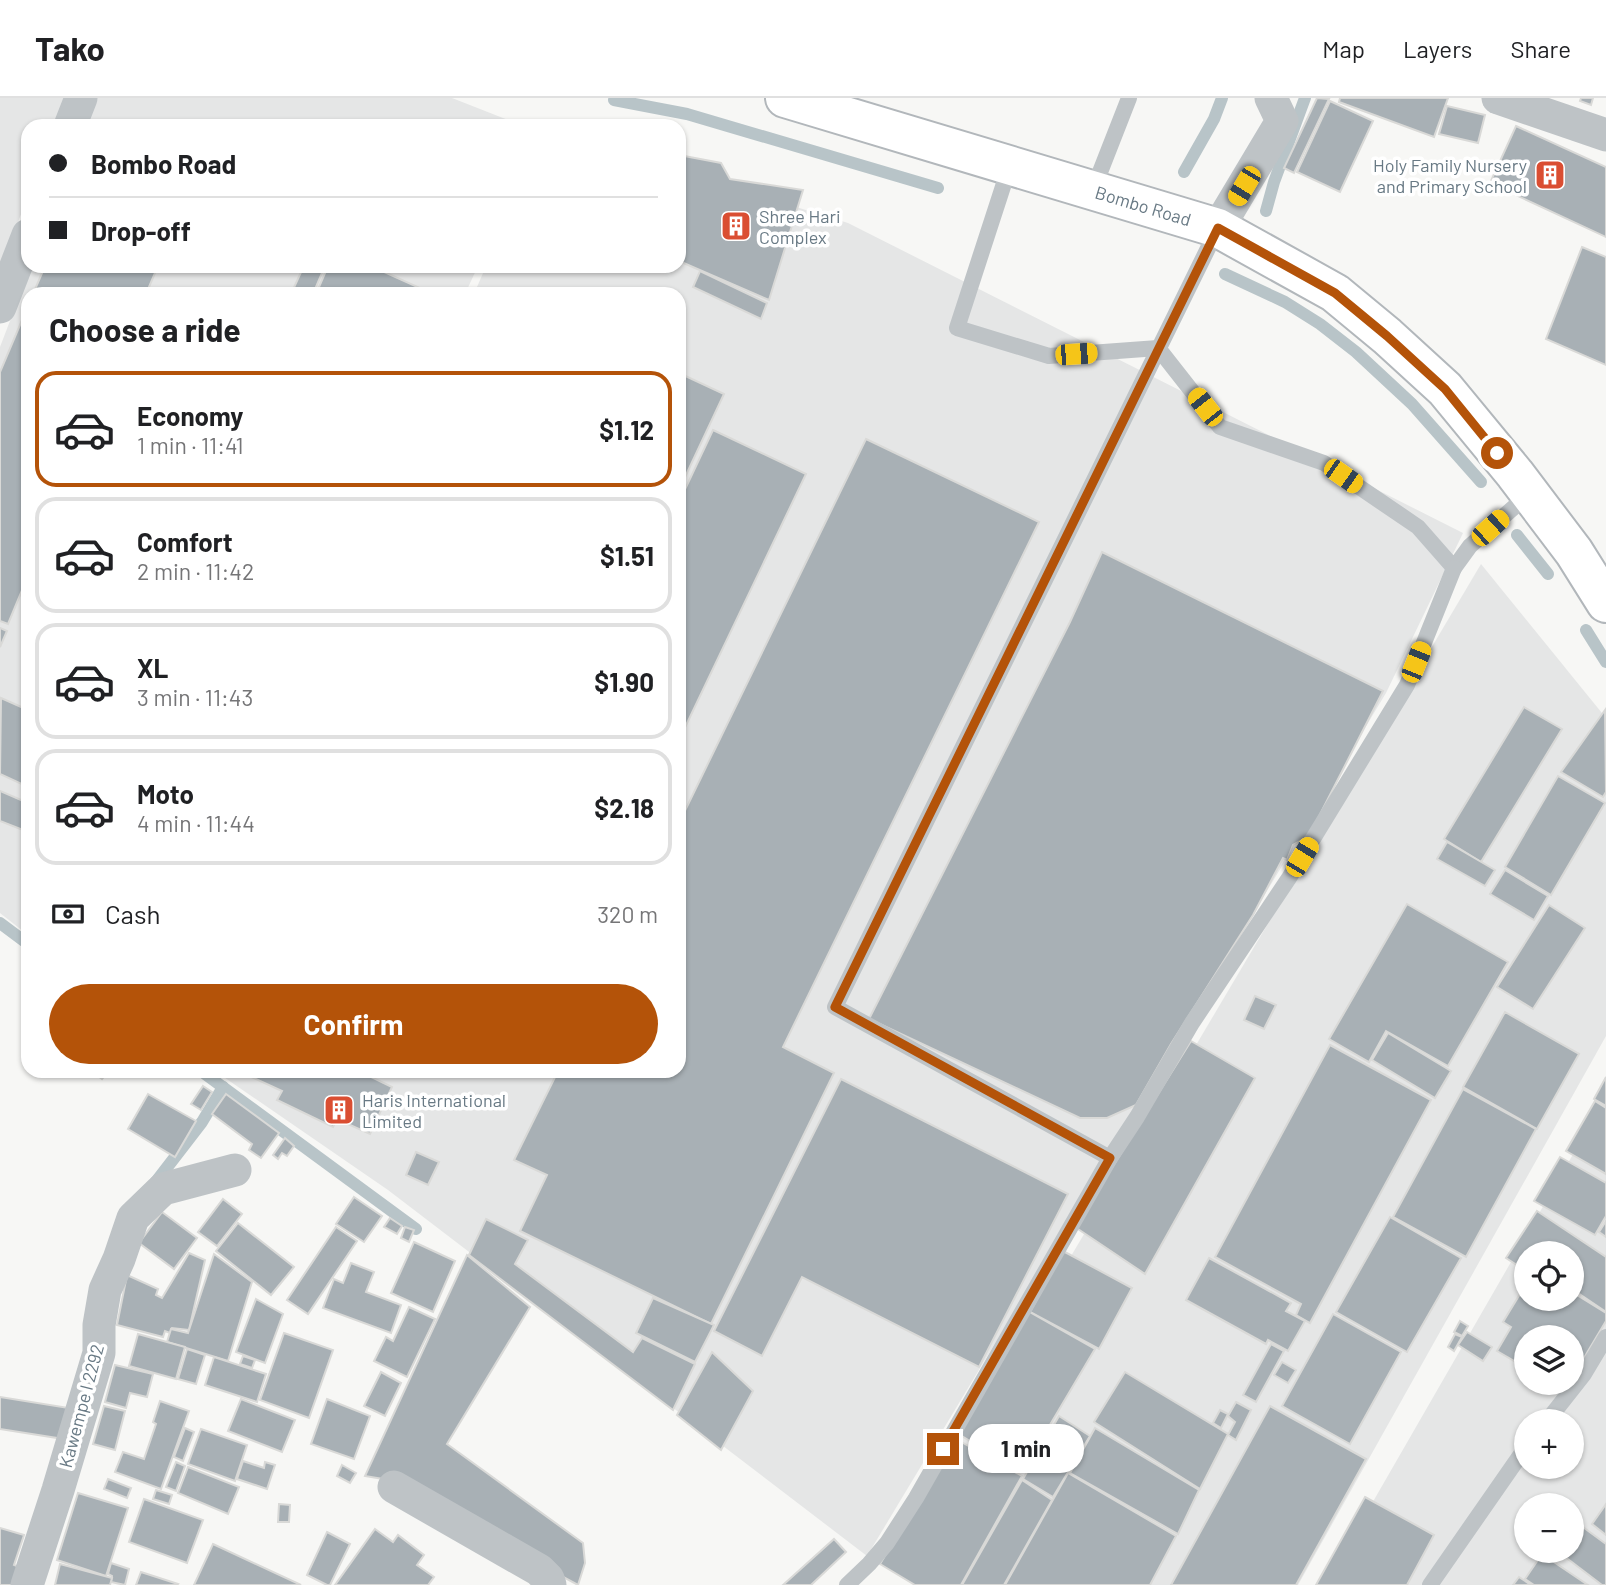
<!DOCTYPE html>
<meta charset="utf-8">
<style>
:root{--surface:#fff;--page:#f2f2f2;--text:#202124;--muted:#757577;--line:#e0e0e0;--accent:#b45309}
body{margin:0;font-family:Barlow,sans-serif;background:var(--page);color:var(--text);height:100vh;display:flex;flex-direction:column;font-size:26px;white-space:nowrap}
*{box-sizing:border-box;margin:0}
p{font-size:23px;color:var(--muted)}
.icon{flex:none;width:38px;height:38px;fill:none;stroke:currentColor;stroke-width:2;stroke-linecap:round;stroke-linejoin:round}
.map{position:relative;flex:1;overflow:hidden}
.panel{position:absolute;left:21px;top:189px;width:665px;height:791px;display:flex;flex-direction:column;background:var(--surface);border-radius:21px;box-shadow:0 2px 5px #0004}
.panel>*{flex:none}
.hud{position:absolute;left:21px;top:21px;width:665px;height:154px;border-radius:21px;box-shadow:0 2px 5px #0004;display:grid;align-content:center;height:154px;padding:0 28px;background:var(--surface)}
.controls{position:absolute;left:1514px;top:1143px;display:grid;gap:14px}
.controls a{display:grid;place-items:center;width:70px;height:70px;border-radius:50%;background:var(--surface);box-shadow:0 2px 5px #0004;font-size:35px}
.end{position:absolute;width:32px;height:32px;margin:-16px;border:9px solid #b45309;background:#fff;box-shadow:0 0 0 4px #fff}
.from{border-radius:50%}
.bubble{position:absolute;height:49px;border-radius:24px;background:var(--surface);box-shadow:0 2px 5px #0004;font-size:23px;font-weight:700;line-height:49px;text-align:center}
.car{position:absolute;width:21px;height:42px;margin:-21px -10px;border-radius:9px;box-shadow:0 0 5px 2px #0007;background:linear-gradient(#f5c518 24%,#345 0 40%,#f5c518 0 76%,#345 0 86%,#f5c518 0)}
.hud b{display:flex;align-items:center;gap:24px;height:66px;font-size:26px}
.hud b+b{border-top:2px solid var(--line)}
.hud i{width:18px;height:18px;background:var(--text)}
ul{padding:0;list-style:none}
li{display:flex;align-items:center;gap:21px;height:116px;margin:0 14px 10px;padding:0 14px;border:4px solid var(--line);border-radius:21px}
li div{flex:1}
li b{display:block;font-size:26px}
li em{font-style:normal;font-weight:700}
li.on{border-color:var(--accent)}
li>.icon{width:63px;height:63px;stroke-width:1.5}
h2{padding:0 28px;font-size:32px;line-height:84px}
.pay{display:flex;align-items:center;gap:18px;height:77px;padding:0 28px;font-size:26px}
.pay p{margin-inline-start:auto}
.action{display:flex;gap:14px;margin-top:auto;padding:14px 28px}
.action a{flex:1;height:80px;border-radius:42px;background:var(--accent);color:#fff;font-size:28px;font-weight:700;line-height:80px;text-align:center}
header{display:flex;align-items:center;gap:42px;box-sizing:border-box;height:98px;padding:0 35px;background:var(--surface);border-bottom:2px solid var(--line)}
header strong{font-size:33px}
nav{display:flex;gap:38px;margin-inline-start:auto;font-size:24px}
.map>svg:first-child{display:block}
</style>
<header>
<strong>Tako</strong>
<nav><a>Map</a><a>Layers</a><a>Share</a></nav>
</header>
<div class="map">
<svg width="1606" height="1487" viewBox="0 0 1606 1487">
<rect width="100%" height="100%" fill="#f7f7f5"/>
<!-- built -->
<g fill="#e5e6e6" fill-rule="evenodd">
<polygon points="0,0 66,0 55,28 28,28 28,98 0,171"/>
<polygon points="96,0 452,0 523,28 86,28"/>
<polygon points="679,73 848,125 1463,435 1386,595 867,1458 388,1092 215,973 679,973 679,196 474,196 486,168 679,168"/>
<polygon points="31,168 478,168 465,196 28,196 28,837 0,815 0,249"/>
<polygon points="1481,466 1606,620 1606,938 1298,1487 918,1487 888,1467"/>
<path d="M1606 999V1487H1325ZM1526 1155H1572V1200H1526ZM1526 1239H1572V1284H1526ZM1526 1323H1572V1368H1526ZM1526 1407H1572V1452H1526Z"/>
</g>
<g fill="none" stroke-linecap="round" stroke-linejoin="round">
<!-- stream -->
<g stroke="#b8c4c8" stroke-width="12">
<polyline points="614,2 687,16 938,90"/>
<polyline points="1184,74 1214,21 1222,0"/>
<polyline points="1266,113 1274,84 1305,0"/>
<polyline points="1225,176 1285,204 1320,226 1356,254 1412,306 1481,384"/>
<polyline points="1517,437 1548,476"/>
<polyline points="1586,532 1606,564"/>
<polyline points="0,825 28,846"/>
<polyline points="201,973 416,1131"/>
<polyline points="155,1085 202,1024 223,989"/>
</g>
</g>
<!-- building -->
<g fill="#a8b0b5" stroke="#d9d9d7" stroke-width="2">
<polygon points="1317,0 1329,1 1294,75 1284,70"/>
<polygon points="1340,0 1448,0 1434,39 1339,4"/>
<polygon points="1581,0 1593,0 1591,7 1580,3"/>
<polygon points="1330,3 1373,23 1340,94 1297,74"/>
<polygon points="1447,8 1485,17 1478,45 1439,36"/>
<polygon points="1516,28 1606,69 1606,139 1490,85"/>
<polygon points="679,57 721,65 730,81 803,92 769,202 679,163"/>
<polygon points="1582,149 1606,159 1606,267 1546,241"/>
<polygon points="45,168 158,168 146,196 33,196"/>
<polygon points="294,168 325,168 313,196 291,196 302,172"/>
<polygon points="328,168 371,168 431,195 430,196 316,196"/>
<polygon points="700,173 767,205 761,221 693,189"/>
<polygon points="28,208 28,478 8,526 0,523 0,274"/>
<polygon points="679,275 724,296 679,392"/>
<polygon points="713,332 806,376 679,642 679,404"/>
<polygon points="866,341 1039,424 783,949 834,975 711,1226 520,1133 547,1077 514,1062 558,973 679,973 679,725"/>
<polygon points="1102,454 1383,593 1309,738 1293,747 1287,762 1283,760 1253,817 1171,946 1136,1007 1107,1020 1080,1020 869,921 1070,524"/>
<polygon points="0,530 7,533 0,549"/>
<polygon points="1,600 28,612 28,689 0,676"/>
<polygon points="1524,609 1562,631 1481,764 1444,741"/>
<polygon points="1605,612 1606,694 1603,699 1561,674"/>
<polygon points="1558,678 1605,705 1551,797 1505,769"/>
<polygon points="0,693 28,705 28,734 0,723"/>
<polygon points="1447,744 1495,772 1485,788 1437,761"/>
<polygon points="1505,772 1548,798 1534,822 1490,796"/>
<polygon points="1407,806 1508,864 1448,968 1386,933 1369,964 1329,941"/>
<polygon points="1549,807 1585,830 1533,911 1497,889"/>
<polygon points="1255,898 1276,907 1264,931 1244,922"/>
<polygon points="1505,914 1579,956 1537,1031 1463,989"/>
<polygon points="1388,935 1451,973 1435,1000 1372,962"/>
<polygon points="1191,943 1255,980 1145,1176 1075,1129"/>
<polygon points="1330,947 1431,1002 1310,1225 1296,1217 1301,1206 1215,1159"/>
<polygon points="92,973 108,973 102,981"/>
<polygon points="249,973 359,973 392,989 370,1036 337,1021 333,1029 277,1002 282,993 247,977"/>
<polygon points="1606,979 1606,1008 1594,1001"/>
<polygon points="841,981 1068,1096 979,1269 802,1179 762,1258 714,1233"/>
<polygon points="203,988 212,994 201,1012 191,1006"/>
<polygon points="1463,991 1536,1031 1466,1159 1393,1119"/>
<polygon points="148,996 196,1023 175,1059 128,1031"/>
<polygon points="226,996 279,1035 261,1060 249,1052 252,1046 212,1016"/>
<polygon points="1595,1003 1606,1010 1606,1076 1566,1053"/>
<polygon points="285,1040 294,1048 287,1058 282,1055 278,1061 273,1057"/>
<polygon points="416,1054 439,1064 428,1087 406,1077"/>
<polygon points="1560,1059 1606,1085 1606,1118 1595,1137 1534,1103"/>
<polygon points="354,1099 382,1118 364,1144 336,1126"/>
<polygon points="223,1101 242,1116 217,1148 198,1134"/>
<polygon points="1537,1113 1606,1159 1606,1214 1572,1191 1572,1155 1526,1155 1526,1173 1506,1160"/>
<polygon points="162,1114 197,1140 174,1171 139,1145"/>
<polygon points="1390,1119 1461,1160 1407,1254 1336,1214"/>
<polygon points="390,1120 402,1128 397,1136 384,1129"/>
<polygon points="486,1121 528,1142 515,1166 633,1254 642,1240 695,1266 673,1312 469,1157"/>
<polygon points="1606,1123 1606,1139 1599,1134"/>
<polygon points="238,1125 294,1169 271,1197 216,1153"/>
<polygon points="336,1129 357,1143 308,1216 287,1202"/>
<polygon points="405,1129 414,1132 409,1144 401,1140"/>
<polygon points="414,1144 455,1163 433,1214 391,1195"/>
<polygon points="1063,1153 1132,1190 1099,1251 1030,1214"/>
<polygon points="189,1155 205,1162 189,1232 172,1230 170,1235 165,1233 163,1239 117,1227 127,1177 158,1191 156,1197 162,1200"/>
<polygon points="214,1156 252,1184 228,1263 167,1244 171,1231 188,1235"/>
<polygon points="467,1157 530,1209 447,1346 583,1445 585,1465 578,1487 526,1459 407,1385 365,1378"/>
<polygon points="1209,1160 1291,1205 1286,1213 1305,1223 1288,1253 1268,1242 1266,1246 1186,1202"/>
<polygon points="351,1165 374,1174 366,1194 401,1207 391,1235 323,1210 334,1181 343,1185"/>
<polygon points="1526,1186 1526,1200 1572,1200 1572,1194 1606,1215 1606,1223 1572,1280 1572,1239 1526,1239 1526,1270 1497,1253 1511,1229 1503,1224"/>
<polygon points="653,1200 714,1227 695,1264 636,1235"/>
<polygon points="256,1201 283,1216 265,1265 236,1254"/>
<polygon points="409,1209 435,1221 407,1279 374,1263 386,1239 393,1243"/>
<polygon points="1026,1212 1095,1251 1022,1374 955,1334"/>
<polygon points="1333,1216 1401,1254 1350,1346 1282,1308"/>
<polygon points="1460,1223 1468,1228 1462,1238 1454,1234"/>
<polygon points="1467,1234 1492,1249 1483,1263 1458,1247"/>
<polygon points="284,1235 333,1252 309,1320 260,1302"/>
<polygon points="138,1236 185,1249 176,1281 129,1268"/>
<polygon points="1455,1236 1462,1239 1454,1253 1448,1249"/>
<polygon points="1271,1246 1284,1253 1256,1304 1243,1297"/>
<polygon points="187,1251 205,1257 196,1286 178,1281"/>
<polygon points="712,1254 753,1293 721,1352 677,1317"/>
<polygon points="243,1258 255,1262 252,1270 240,1266"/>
<polygon points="214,1259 266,1276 257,1304 205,1287"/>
<polygon points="1282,1264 1296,1272 1288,1285 1274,1277"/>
<polygon points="115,1267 153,1276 147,1299 130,1295 126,1310 105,1304"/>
<polygon points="381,1274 401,1285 385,1318 364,1308"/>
<polygon points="1125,1274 1228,1336 1200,1391 1094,1324"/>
<polygon points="1550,1284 1569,1284 1564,1293"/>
<polygon points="0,1299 75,1311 70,1342 0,1331"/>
<polygon points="241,1301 295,1322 282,1354 228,1333"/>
<polygon points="327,1301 370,1318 354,1361 311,1346"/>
<polygon points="160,1303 189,1313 161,1391 115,1374 123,1354 144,1361 156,1326 153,1324"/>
<polygon points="1236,1304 1251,1312 1236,1342 1228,1337 1235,1324 1228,1318"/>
<polygon points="104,1308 125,1313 115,1352 93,1346"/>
<polygon points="1270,1308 1366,1361 1296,1487 1171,1487"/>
<polygon points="1220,1312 1228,1316 1221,1330 1213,1325"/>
<polygon points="1059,1318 1090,1338 1053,1399 1023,1381"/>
<polygon points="185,1330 194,1334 183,1363 174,1359"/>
<polygon points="1095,1330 1199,1392 1178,1436 1070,1375"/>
<polygon points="201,1331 247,1347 235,1383 188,1366"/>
<polygon points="956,1341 1022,1378 961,1487 915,1487 880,1466"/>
<polygon points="243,1363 264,1370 265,1364 275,1367 267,1391 237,1381"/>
<polygon points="176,1364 185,1368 176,1393 166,1389"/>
<polygon points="342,1367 356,1375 350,1385 337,1378"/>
<polygon points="188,1369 239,1389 228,1416 178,1395"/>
<polygon points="1068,1375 1176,1438 1150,1487 1005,1487"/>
<polygon points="108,1381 131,1390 127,1400 104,1391"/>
<polygon points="1022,1382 1052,1402 1004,1487 962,1487"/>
<polygon points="156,1392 172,1397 169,1406 153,1401"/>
<polygon points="78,1395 128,1410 106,1478 57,1462"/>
<polygon points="1365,1399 1434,1437 1407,1487 1316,1487"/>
<polygon points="144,1401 203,1422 187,1465 129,1444"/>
<polygon points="279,1406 290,1407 289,1424 278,1424"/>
<polygon points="1606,1406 1606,1437 1592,1426"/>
<polygon points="1572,1421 1606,1446 1606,1487 1602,1487 1556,1452 1572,1452"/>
<polygon points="0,1430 24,1437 14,1467 22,1470 17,1487 0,1487"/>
<polygon points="375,1431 393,1444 398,1437 424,1457 417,1467 434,1479 428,1487 335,1487"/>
<polygon points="327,1434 350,1446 330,1487 327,1487 307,1477"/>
<polygon points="834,1441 846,1454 811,1487 783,1487"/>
<polygon points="213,1446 301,1487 194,1487"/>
<polygon points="1542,1456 1588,1487 1534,1487 1525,1481"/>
<polygon points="111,1465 129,1471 125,1487 111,1484 112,1478 108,1476"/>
<polygon points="60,1466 112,1480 110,1487 55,1487"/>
<polygon points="141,1474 178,1486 177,1487 136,1487"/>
<polygon points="1519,1479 1531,1487 1513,1487"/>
</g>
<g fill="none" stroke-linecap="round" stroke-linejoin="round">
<!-- primary casing -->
<g stroke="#b2b7bb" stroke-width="42">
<g id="primary">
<path id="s1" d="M785 0 1218 130 1335 195 1387 238 1445 291 1515 376 1574 454 1606 505"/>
</g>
</g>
<!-- service -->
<g stroke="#bec3c6" stroke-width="16">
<polyline points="1010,67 957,230 1049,258 1158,250 1220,329 1324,365 1418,429 1454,470 1470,448 1529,396"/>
<polyline points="1093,92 1129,0"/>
<polyline points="1218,130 835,909 1110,1060 1137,1019 1192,925 1289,780 1407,587 1454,470"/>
<polyline points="1547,1323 1584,1276 1606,1239"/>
<polyline points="847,1487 869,1466 887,1445 916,1400 1110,1060"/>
<polyline points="1430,1487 1526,1349"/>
</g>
<!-- minor -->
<g stroke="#bec3c6" stroke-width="33">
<polyline points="1498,0 1606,37"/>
<polyline points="70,28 81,0"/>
<polyline points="1218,130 1282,23 1271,0"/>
<polyline points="0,209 28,137"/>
<polyline points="394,1389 539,1472 548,1481 550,1487"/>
<polyline points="27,1487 58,1392 99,1255 99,1227 105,1192 119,1161 133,1120 163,1091 235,1072"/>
</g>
<!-- primary -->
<use href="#primary" stroke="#fff" stroke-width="38"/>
</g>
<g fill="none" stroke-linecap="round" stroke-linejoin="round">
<!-- route -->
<polyline stroke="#b45309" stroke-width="9" points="943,1351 1110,1060 835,909 1218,130 1335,195 1387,238 1445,291 1497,355"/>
</g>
<!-- icons -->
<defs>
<g id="building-square" transform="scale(1.575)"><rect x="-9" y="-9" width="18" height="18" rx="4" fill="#da4e32" stroke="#fff"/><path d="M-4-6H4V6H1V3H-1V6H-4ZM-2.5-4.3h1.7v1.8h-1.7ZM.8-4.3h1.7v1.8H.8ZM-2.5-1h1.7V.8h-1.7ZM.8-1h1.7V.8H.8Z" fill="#fff"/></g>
</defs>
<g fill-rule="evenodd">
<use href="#building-square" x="1550" y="77"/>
<use href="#building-square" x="736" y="128"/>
<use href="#building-square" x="339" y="1012"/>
</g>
<g text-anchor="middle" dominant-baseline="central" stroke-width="7" stroke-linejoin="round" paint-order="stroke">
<!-- poi labels -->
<g font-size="18" fill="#687984" stroke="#fff" text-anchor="start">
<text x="1527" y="67" text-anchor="end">Holy Family Nursery<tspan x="1527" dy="21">and Primary School</tspan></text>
<text x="759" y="118">Shree Hari<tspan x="759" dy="21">Complex</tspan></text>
<text x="362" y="1002">Haris International<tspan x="362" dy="21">Limited</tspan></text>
</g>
<!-- street labels -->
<g font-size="18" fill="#687984" stroke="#fff">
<text stroke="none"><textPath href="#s1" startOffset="374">Bombo Road</textPath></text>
<text transform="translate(81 1308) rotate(-75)">Kawempe I 2292</text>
</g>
</g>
</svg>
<div class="controls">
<a><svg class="icon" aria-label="locate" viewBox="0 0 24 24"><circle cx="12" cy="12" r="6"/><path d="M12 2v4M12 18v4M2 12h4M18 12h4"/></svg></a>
<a><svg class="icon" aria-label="layers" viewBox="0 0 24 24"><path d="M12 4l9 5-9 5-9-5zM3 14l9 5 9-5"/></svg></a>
<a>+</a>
<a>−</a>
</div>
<i class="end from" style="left:1497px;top:355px"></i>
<i class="end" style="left:943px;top:1351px"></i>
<div class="bubble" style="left:968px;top:1326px;width:116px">1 min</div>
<i class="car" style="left:1244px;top:88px;rotate:211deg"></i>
<i class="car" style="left:1076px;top:256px;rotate:86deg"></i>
<i class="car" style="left:1205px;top:309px;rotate:322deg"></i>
<i class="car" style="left:1343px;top:378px;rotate:125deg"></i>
<i class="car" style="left:1490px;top:430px;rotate:48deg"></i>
<i class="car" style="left:1416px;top:564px;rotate:22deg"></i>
<i class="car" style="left:1302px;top:759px;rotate:31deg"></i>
<div class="hud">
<b><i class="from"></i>Bombo Road</b>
<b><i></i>Drop-off</b>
</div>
<section class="panel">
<h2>Choose a ride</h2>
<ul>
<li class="on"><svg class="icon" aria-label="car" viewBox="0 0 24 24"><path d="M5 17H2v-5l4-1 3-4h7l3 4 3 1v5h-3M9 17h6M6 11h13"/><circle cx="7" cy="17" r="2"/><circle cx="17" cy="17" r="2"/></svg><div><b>Economy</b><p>1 min · 11:41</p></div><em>$1.12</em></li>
<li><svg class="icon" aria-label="car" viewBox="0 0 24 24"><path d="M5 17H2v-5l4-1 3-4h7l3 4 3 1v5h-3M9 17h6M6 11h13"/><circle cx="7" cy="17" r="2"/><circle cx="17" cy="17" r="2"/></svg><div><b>Comfort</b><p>2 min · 11:42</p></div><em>$1.51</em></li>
<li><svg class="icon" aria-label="car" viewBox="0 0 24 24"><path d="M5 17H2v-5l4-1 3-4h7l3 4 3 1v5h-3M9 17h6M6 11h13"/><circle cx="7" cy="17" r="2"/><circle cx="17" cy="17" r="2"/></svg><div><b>XL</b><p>3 min · 11:43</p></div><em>$1.90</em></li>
<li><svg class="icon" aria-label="car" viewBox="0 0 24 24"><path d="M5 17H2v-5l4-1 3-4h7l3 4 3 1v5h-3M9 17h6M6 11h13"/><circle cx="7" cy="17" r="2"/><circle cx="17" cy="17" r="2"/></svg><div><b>Moto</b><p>4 min · 11:44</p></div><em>$2.18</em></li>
</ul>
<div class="pay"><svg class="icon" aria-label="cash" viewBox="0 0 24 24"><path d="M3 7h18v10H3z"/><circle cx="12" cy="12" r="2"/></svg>Cash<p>320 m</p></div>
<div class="action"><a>Confirm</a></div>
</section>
</div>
